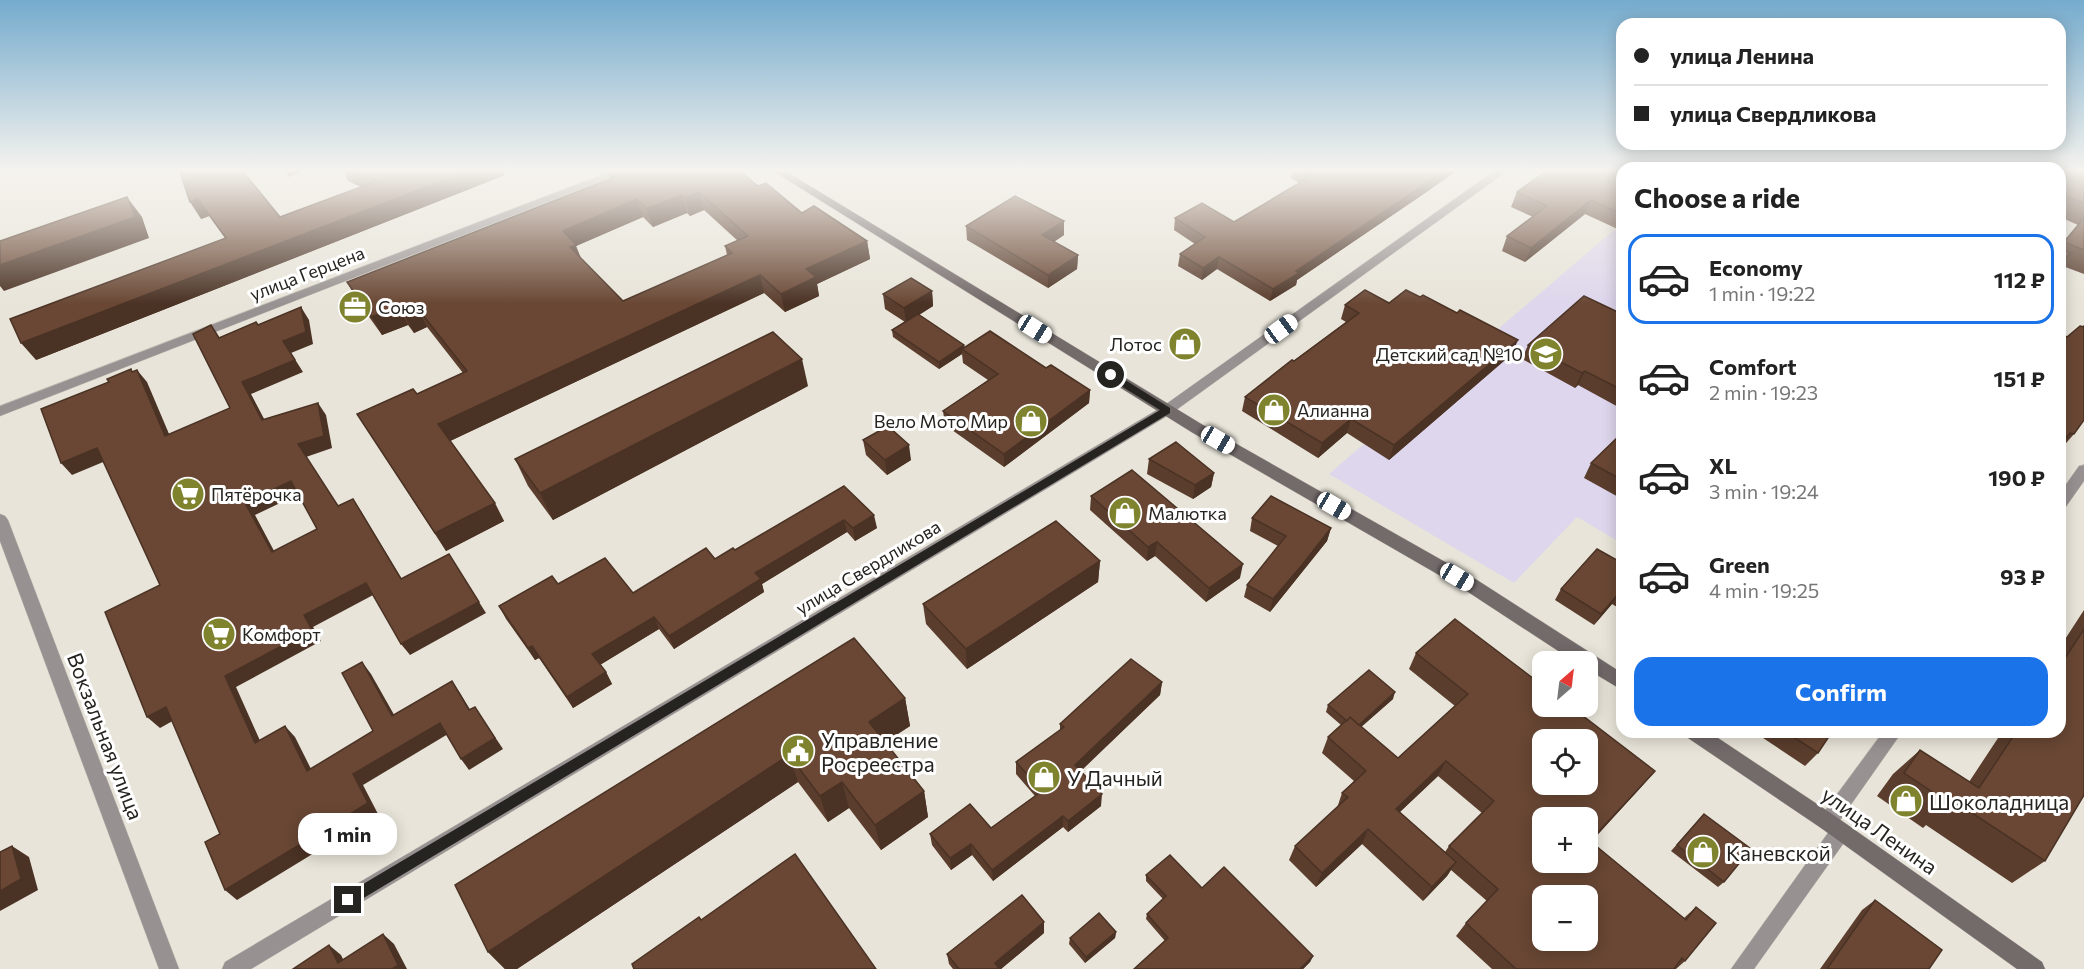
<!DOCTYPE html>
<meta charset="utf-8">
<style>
:root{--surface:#fff;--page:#f2f2f2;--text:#222;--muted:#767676;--line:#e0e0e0;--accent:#1a73e8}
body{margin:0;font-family:Commissioner,sans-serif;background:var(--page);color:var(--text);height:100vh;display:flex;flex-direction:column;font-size:22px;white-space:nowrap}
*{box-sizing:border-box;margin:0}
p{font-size:20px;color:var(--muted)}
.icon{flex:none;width:33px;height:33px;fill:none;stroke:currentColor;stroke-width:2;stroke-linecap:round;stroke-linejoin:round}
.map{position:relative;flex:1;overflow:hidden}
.drawer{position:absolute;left:1616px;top:162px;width:450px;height:576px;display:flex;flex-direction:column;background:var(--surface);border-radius:18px;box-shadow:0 3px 15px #0003}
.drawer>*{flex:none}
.guide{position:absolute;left:1616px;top:18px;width:450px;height:132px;border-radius:18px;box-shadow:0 3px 15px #0003;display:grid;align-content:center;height:132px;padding:0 18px;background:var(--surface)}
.needle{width:39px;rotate:28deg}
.controls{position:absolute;left:1532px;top:651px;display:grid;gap:12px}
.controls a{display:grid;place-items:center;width:66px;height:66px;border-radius:12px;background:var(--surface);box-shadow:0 3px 15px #0003;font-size:30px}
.end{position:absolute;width:27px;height:27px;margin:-14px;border:8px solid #262420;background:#fff;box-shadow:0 0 0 3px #fff}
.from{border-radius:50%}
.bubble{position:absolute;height:42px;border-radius:18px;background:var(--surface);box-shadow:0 3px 15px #0003;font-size:20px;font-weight:700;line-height:42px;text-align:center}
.car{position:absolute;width:18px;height:36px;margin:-18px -9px;border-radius:8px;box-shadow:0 0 4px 2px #0007;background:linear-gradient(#fff 24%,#345 0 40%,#fff 0 76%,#345 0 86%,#fff 0)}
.guide b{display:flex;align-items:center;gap:21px;height:57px;font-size:22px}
.guide b+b{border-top:2px solid var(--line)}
.guide i{width:15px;height:15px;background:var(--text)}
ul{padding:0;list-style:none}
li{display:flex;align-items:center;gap:18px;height:90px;margin:0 12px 9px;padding:0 6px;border:3px solid transparent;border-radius:18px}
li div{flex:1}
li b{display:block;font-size:22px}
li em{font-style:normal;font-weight:700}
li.active{border-color:var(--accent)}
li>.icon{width:54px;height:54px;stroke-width:1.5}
h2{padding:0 18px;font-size:27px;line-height:72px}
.action{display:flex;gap:12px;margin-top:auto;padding:12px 18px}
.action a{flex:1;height:69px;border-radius:18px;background:var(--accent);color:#fff;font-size:24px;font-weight:700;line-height:69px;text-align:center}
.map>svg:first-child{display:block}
</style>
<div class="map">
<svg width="2084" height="969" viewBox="0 0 2084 969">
<rect width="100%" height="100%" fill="#e8e4d9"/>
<!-- education -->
<polygon fill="#ded6ec" points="1614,230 1621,233 1621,543 1577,517 1514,583 1329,474"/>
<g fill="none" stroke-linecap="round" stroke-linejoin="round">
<!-- minor casing -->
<g stroke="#c5c1b8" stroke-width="1">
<g id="minor">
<polygon points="1497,169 1510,169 1172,413 251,969 222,969 225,962 1162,407"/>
<polygon points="2084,465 2084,481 2065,508 2060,510 2060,493 2079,466"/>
<polygon points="0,514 5,516 8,520 179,969 159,969 0,541"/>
<polygon points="1883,732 1902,732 1838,823 1848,825 1851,831 1848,837 1754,969 1731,969 1830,830 1821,828 1819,822 1821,816"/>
</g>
</g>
<!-- tertiary casing -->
<g stroke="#c5c1b8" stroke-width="1">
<polygon id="tertiary" points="617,169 632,169 0,416 0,406"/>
</g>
<!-- secondary casing -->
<g stroke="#c5c1b8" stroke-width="1">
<g id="secondary">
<polygon points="770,169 782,169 1203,425 1477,580 1622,673 1622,690 1587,669 1587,662 1575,662 1465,590 1193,433"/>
<polygon points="1685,732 1709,732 1835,816 2042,962 2045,969 2017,969 1821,828 1688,738"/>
</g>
</g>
<!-- minor -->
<use href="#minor" fill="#989191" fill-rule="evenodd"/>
<!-- tertiary -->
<use href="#tertiary" fill="#989191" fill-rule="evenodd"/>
<!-- secondary -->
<use href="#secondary" fill="#736a6a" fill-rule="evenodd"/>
</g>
<!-- wall -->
<g fill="#5a3d2d" fill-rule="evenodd">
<polygon points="342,169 502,169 505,175 36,360 225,238 209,216 201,219 206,172 280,217 361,187 348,181"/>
<path d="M597 169H737L758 186 802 213 867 241 870 259 817 284 819 296 785 312 764 293 450 441 504 521 446 551 357 414 417 394 463 373 427 327 414 333 408 325 382 335 357 300 347 282 610 179 607 170 602 173ZM704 210 738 241 725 246 727 255 623 301 581 258 576 246 643 217 653 227 687 213 690 216Z"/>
<polygon points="1292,169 1459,169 1425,193 1297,280 1296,285 1270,301 1217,269 1202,280 1178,266 1180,254 1195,244 1174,230 1175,218 1234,222 1299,183 1291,178"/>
<polygon points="1622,169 1622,231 1585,214 1525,262 1502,251 1507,236 1533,217 1511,207 1517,192"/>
<polygon points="2060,169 2084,169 2084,274 2060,265 2060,266 2060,247 2078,225 2060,217"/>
<polygon points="966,226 1064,235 1054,242 1078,255 1077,269 1048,288 967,240"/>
<polygon points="932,291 933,306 919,315 965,347 1046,368 1090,390 1089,403 1004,467 945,425 943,411 988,380 963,363 962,354 939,369 893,337 892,330 905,322 885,309 883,294"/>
<polygon points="1389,303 1512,354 1389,460 1347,433 1318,458 1242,411 1245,397 1346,322 1341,319 1345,305"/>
<polygon points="1622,314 1622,409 1578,385 1575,388 1522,359 1528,345"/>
<polygon points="2084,325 2084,420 2074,434 2060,450 2060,333 2067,337"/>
<polygon points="808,386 553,520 528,486 515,459"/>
<polygon points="1622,433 1622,499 1584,478 1591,463"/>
<polygon points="863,440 911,460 887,475 866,455"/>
<polygon points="1149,459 1214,473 1211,487 1193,499 1147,474"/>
<polygon points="844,486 877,528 855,541 847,532 762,584 764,592 674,649 659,629 600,665 606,672 612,684 573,708 539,658 535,660 506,619 499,606 558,584 633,593 735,550"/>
<polygon points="1091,496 1240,578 1206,602 1155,556 1147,561 1090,510"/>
<polygon points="1252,518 1331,528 1327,541 1270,612 1244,597 1247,585 1278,546 1250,531"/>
<polygon points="1100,561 1098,582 967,669 926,624 923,604"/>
<polygon points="1622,563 1622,610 1612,604 1594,625 1555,600 1561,589"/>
<polygon points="2084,610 2084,795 2045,861 2012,883 1926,825 1923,828 1877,796 1893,774 1920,750 1969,782 2002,732 2060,732 2060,647"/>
<path d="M1416 653 1642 786 1591 842 1684 918 1696 907 1685 961 1676 969H1492L1456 936 1466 923 1487 901 1451 870 1447 876 1423 901 1362 844 1316 887 1289 860 1295 846 1337 808 1342 793 1354 781 1322 753 1328 737 1341 725 1326 712 1328 705 1393 699 1361 727 1398 758 1455 706 1409 669ZM1438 776 1482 813 1449 846 1445 852 1400 812Z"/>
<polygon points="1162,682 1160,695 1081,771 1101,806 1068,832 1063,827 993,881 972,855 951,870 932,845 930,834 991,828 1035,796 1016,774 1016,762 1060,730 1060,724"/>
<polygon points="905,698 910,726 885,742 924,791 928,817 881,850 849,808 828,822 798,782 517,969 505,969 488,952 455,885"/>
<polygon points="1754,732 1832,732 1818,753 1805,766"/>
<polygon points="1704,814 1724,882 1718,887 1671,851"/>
<polygon points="1146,875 1202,888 1313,956 1310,962 1303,969 1134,969 1165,941 1146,919 1147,914 1163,899 1146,881"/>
<polygon points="1875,900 1929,969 1820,969 1862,910"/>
<polygon points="1116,932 1115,938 1085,963 1069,944 1070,938"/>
<polygon points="1044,933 1001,969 953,969 949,964 947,954"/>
</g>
<!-- shaded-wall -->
<g fill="#4a3224">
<polygon points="285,169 306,169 289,177"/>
<polygon points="473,169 502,169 505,175 36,360 21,343"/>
<polygon points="600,169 607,169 607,170 602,173"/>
<polygon points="1447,169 1459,169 1425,193 1297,280 1296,285 1270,301 1273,289 1296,271"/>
<polygon points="699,192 704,210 690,216 685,198"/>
<polygon points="682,195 687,213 653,227 647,209"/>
<polygon points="127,197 142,217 149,238 4,291 0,286 0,265"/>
<polygon points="198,199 209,216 201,219 190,202"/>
<polygon points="637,199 643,217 576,246 582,263 577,265 563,231"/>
<polygon points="1591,200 1585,214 1525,262 1531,248"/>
<polygon points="1064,221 1064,235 1042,249 1042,235"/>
<polygon points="867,241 870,259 817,284 819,296 785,312 781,294 806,269"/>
<polygon points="1078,255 1077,269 1048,288 1048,275"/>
<polygon points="1219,257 1217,269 1202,280 1203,268"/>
<polygon points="760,275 764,293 448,442 438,424"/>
<polygon points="932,291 933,306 906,323 904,308"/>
<polygon points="398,306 408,325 382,335 372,317"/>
<polygon points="301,307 309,320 313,344 291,353 303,372 251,394 271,432 262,420 242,382 283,341"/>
<polygon points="418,309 427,327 414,333 404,314"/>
<polygon points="1518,340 1512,354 1389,460 1394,445"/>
<polygon points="964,345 965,351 962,349 962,354 939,369 939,362"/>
<polygon points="802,359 808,386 553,520 540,493"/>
<polygon points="137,370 147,382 175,448 165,436"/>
<polygon points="1585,371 1578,385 1575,388 1582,373"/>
<polygon points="1090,390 1089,403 1004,467 1004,454"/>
<polygon points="318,403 326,415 332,448 306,457 298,444"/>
<polygon points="1351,419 1347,433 1318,458 1322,443"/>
<polygon points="909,445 911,460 887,475 885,460"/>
<polygon points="97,448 108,460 72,475 61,463"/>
<polygon points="1214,473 1211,487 1193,499 1195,485"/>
<polygon points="291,481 299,494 255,515 281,564 272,552 245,503"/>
<polygon points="353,499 361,511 409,591 401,579"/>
<polygon points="495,503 504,521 446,551 435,533"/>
<polygon points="874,515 877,528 855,541 853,528"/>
<polygon points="844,520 847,532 762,584 764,592 674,649 669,636 755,573"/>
<polygon points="1331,528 1327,541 1270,612 1273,599"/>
<polygon points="1157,542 1155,556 1147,561 1148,547"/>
<polygon points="1100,561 1098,582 967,669 966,649"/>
<polygon points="1243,564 1240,578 1206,602 1209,588"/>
<polygon points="366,583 375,594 313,627 321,641 236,687 266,754 255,743 225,676 304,615"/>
<polygon points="1619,593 1612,604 1594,625 1601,614"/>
<polygon points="479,602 486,613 410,655 401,644"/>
<polygon points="654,617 659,629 598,666 592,654"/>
<polygon points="532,646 539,658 535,660 528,648"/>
<polygon points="362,662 371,674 401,727 392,716"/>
<polygon points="606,672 612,684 573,708 567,697"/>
<polygon points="452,681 460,693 477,721 469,710"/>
<polygon points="1162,682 1160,695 1074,777 1075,765"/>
<polygon points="1395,692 1393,699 1352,735 1355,728"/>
<polygon points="905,698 910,726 875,749 869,722"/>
<polygon points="166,707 178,718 160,728 147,717"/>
<polygon points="475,707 503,749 469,770 461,759"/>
<polygon points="440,723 448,734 363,785 378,814 237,900 225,890 353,774"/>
<polygon points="285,726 295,737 317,781 307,771"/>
<polygon points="789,755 798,782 517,969 505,969 488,952"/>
<polygon points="1446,761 1438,776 1388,823 1396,809"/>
<polygon points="1655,771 1642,786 1587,846 1587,845"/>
<polygon points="842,782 849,808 828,822 820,796"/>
<polygon points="924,791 928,817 881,850 875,825"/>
<polygon points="1102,794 1101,806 1068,832 1068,821"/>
<polygon points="1063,816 1063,827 993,881 992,870"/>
<polygon points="1368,829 1362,844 1316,887 1322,873"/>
<polygon points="971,844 972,855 951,870 950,858"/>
<polygon points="12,846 29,857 38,890 0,911 0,891"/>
<polygon points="1456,862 1447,876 1423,901 1432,887"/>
<polygon points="1044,922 1044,933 1001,969 995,969 995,963"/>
<polygon points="1116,932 1115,938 1085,963 1086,957"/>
<polygon points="383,934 394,944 407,969 392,969"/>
<polygon points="329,945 341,955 348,969 338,963"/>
<polygon points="1313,956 1310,962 1303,969 1300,969"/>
</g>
<!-- building -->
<g fill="#694734" stroke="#4a3224" stroke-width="1.5" fill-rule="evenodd">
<polygon points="179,169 203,169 206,172 215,169 241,169 280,217 377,181 350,169 473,169 21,343 10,319 226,238 198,199 190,202"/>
<path d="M612 169H737L758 186 766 183 802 213 814 206 867 241 806 269 816 277 781 294 760 275 438 424 495 503 435 533 357 414 413 389 417 394 467 371 418 309 404 314 398 306 372 317 347 282 620 175ZM699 192 748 236 725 246 732 253 623 301 570 247 576 245 563 231 637 199 647 209 682 195 685 198Z"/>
<polygon points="1297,169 1447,169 1296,271 1299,273 1273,289 1219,257 1203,268 1180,254 1205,237 1175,218 1202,203 1234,222 1311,176"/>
<polygon points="1549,169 1622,169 1622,214 1591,200 1531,248 1507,236 1547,206 1517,192"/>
<polygon points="2060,169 2084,169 2084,203 2060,194"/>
<polygon points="1015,196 1064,221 1042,235 1078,255 1048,275 966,226"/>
<polygon points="127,197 135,217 0,265 0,241"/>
<polygon points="2084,218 2084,250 2064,242"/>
<polygon points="2060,248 2070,253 2060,266"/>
<polygon points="911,278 932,291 904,308 883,294"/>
<polygon points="1365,290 1389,303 1406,290 1420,297 1423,295 1457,313 1460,310 1518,340 1394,445 1351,419 1322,443 1245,397 1292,360 1294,361 1359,313 1345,305"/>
<polygon points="1584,296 1622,314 1622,390 1585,371 1582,373 1528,345"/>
<path d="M301 307 306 332 283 341 295 360 242 382 262 420 318 403 324 436 298 444 338 506 353 499 401 579 449 554 479 602 401 644 366 583 304 615 312 630 225 676 255 743 285 726 307 771 373 731 342 673 362 662 392 716 452 681 469 710 475 707 495 738 461 759 440 723 353 774 368 803 225 890 205 842 220 834 166 707 147 717 105 612 160 585 97 448 61 463 41 409 109 382 107 379 131 369 132 372 137 370 165 436 230 408 193 334 211 325 219 338 256 322 258 325ZM291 481 317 529 272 552 245 503Z"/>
<polygon points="918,314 964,345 939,362 892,330"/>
<polygon points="2080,326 2084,327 2084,420 2074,434 2070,433 2060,446 2060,396 2062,392 2060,391 2060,333 2067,337"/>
<polygon points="990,331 1046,368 1051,365 1090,390 1004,454 943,411 998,374 962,349"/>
<polygon points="773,332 802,359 540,493 515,459"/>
<polygon points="888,426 909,445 885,460 863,440"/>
<polygon points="1622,433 1622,480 1591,463"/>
<polygon points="1176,442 1214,473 1195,485 1149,459"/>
<polygon points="1132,470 1243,564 1209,588 1157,542 1148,547 1091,496"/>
<polygon points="844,486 874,515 853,528 844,520 755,573 761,579 669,636 654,617 592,654 606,672 567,697 532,646 528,648 499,606 552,576 558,584 605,558 633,593 706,548 715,559 733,548 735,550"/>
<polygon points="1271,496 1331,528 1302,565 1273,599 1247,585 1286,536 1252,518"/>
<polygon points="1056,521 1100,561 966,649 923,604"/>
<polygon points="1597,549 1622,563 1622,594 1619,593 1601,614 1561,589"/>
<path d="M1455 619 1542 685V706H1570L1655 771 1590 841 1686 920 1696 907 1716 923 1685 961 1682 958 1674 969H1516L1466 923 1498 889 1449 846 1494 801 1446 761 1396 809 1456 862 1432 887 1368 829 1322 873 1295 846 1348 797 1342 793 1366 771 1328 737 1350 717 1398 758 1468 694 1416 653ZM1542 740H1587V784H1542ZM1542 818H1587V862H1542ZM1542 896H1587V940H1542Z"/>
<polygon points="2084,629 2084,795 2045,861 1954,801 1952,805 1904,773 1920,750 1979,788 2016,732 2060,732 2060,666"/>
<polygon points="854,638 905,698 869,722 924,791 875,825 842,782 820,796 789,755 488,952 455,885"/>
<polygon points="1131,659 1162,682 1075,765 1102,794 1068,821 1063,816 992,870 971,844 950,858 930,834 970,804 991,828 1042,791 1016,762 1064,727 1060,724"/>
<polygon points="1369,670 1395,692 1359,725 1350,717 1347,721 1328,705"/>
<polygon points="1786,732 1832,732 1818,753"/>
<polygon points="1704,814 1751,849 1724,882 1677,845"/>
<polygon points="12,846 21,879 0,891 0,852"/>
<polygon points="795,854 876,969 634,969 632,964 699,917 701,920"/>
<polygon points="1170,855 1202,888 1224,867 1313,956 1300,969 1134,969 1168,938 1147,914 1166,896 1146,875"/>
<polygon points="1022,895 1044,922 995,963 999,969 959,969 947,954"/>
<polygon points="1875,900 1942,950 1929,969 1827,969"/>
<polygon points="1099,913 1116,932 1086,957 1070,938"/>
<polygon points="383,934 398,965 392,969 293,969 329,945 338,963"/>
</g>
<!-- sky -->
<linearGradient id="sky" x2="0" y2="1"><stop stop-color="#75abcd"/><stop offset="0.56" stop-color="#f5f3ee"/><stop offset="1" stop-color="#f5f3ee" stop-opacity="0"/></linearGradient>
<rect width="2084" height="304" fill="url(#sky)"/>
<!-- route -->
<polygon fill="#262420" points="1108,373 1114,373 1170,408 1170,413 352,905 348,907 343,905 341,900 343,896 1160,410 1108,378"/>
<!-- icons -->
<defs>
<g id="office-disc" transform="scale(1.725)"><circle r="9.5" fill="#7f832d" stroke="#fff"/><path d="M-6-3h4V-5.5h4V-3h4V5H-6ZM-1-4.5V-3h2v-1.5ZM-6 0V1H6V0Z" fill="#fff"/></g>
<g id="shop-disc" transform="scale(1.725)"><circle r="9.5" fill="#7f832d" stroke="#fff"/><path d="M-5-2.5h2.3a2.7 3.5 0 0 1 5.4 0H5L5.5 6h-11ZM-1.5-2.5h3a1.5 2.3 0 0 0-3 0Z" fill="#fff"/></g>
<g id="school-disc" transform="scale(1.725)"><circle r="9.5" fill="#7f832d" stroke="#fff"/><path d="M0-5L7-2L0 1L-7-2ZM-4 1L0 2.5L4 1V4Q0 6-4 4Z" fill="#fff"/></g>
<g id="supermarket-disc" transform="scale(1.725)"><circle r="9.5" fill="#7f832d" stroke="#fff"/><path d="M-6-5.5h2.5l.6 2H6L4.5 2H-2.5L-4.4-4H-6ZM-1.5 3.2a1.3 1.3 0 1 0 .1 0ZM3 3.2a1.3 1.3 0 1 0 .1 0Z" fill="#fff"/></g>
<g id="civic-disc" transform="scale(1.725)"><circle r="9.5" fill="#7f832d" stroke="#fff"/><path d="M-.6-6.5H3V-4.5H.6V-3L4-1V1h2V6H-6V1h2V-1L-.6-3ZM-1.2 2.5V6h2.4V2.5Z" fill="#fff"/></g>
</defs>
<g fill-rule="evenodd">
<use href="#office-disc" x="355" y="307"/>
<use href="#shop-disc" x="1185" y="344"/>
<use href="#school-disc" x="1546" y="354"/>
<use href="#shop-disc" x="1274" y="410"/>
<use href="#shop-disc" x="1031" y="421"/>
<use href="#supermarket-disc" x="188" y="494"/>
<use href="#shop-disc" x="1125" y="513"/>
<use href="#supermarket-disc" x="219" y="634"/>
<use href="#civic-disc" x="798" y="751"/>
<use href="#shop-disc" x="1044" y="777"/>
<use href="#shop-disc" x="1906" y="801"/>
<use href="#shop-disc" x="1703" y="852"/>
</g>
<g text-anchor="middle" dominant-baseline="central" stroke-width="6" stroke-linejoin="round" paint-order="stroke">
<!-- street labels -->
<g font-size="18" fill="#262420" stroke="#fff">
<text transform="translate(307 273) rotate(-21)">улица Герцена</text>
<text transform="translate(868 567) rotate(-31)">улица Свердликова</text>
</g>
<!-- poi labels -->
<g font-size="18" fill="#262420" stroke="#fff" text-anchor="start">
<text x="378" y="307">Союз</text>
<text x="1162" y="344" text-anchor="end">Лотос</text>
<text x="1523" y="354" text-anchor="end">Детский сад №10</text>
<text x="1297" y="410">Алианна</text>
<text x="1008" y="421" text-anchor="end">Вело Мото Мир</text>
<text x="211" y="494">Пятёрочка</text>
<text x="1148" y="513">Малютка</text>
<text x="242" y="634">Комфорт</text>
</g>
<!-- near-street labels -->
<g font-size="21" fill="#262420" stroke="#fff">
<text transform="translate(106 736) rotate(69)">Вокзальная улица</text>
<text transform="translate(1880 830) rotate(35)">улица Ленина</text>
</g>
<!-- near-poi labels -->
<g font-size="21" fill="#262420" stroke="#fff" text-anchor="start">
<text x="821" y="739">Управление<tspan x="821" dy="24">Росреестра</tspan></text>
<text x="1067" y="777">У Дачный</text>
<text x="1929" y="801">Шоколадница</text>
<text x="1726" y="852">Каневской</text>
</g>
</g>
</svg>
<div class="controls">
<a><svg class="needle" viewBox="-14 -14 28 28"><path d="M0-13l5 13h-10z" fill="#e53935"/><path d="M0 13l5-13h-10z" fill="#767676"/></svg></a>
<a><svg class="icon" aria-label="locate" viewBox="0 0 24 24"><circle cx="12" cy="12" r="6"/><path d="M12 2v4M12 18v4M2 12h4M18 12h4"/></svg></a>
<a>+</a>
<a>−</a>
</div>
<i class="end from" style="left:1111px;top:375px"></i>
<i class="end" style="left:348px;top:900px"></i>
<div class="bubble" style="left:298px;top:813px;width:99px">1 min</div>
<i class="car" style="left:1035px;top:329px;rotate:122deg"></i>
<i class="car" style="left:1281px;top:329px;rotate:54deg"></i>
<i class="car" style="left:1218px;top:440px;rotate:120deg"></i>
<i class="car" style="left:1334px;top:506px;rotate:120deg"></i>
<i class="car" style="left:1457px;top:577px;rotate:121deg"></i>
<div class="guide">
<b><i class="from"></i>улица Ленина</b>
<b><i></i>улица Свердликова</b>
</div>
<section class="drawer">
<h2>Choose a ride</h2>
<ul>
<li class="active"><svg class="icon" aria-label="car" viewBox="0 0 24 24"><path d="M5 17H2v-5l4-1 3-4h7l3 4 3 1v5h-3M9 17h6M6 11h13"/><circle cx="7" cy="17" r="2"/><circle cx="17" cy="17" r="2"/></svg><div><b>Economy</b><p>1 min · 19:22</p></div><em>112 ₽</em></li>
<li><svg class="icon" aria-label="car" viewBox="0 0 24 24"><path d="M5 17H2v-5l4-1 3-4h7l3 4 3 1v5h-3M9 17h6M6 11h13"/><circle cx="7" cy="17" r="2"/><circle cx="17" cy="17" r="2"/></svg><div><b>Comfort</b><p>2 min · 19:23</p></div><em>151 ₽</em></li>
<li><svg class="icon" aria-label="car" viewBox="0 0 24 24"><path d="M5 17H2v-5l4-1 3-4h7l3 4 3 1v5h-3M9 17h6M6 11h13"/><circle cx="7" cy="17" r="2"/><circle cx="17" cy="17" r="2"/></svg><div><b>XL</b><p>3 min · 19:24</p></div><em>190 ₽</em></li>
<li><svg class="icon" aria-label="car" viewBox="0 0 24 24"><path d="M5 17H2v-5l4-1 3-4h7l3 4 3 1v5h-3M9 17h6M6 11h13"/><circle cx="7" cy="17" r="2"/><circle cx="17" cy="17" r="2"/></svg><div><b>Green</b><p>4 min · 19:25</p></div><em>93 ₽</em></li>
</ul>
<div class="action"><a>Confirm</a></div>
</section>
</div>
